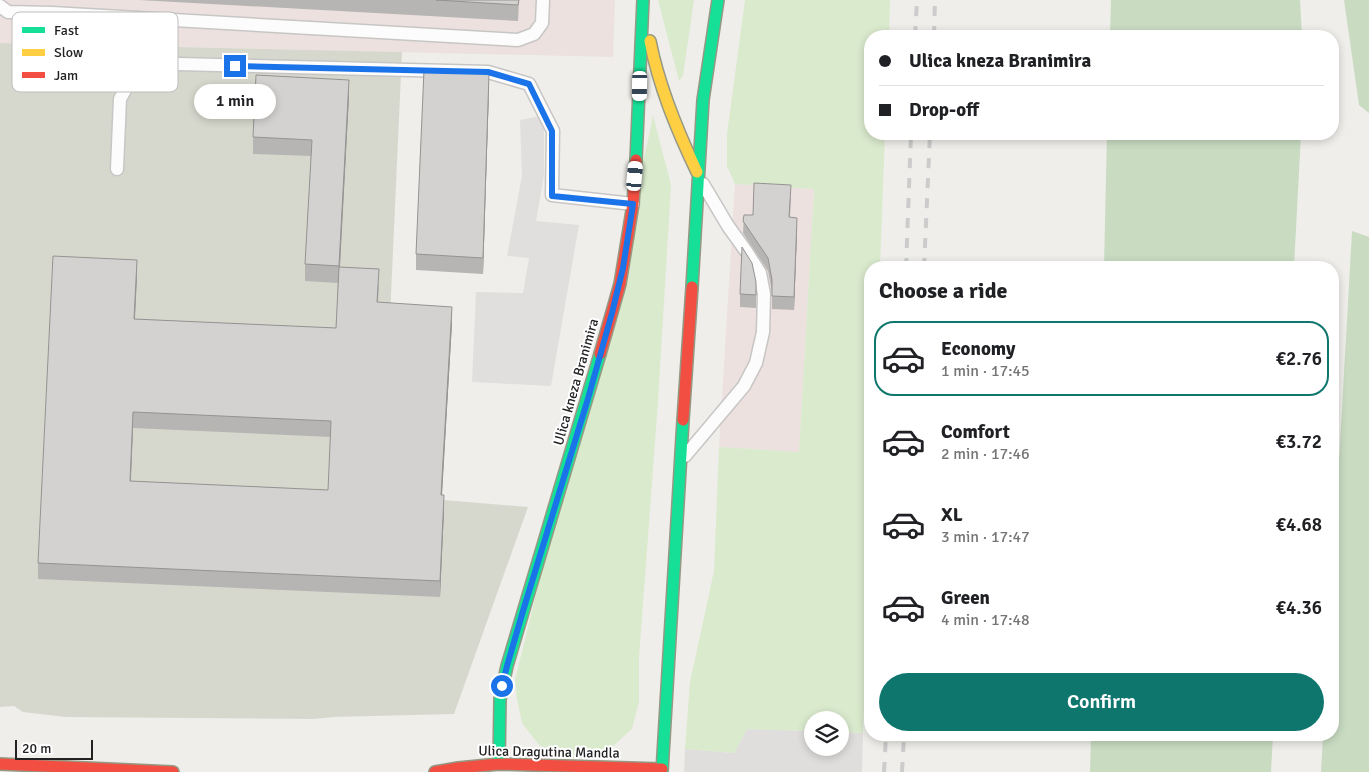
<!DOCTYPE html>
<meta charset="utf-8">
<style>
:root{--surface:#fff;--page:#f6f6f6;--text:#202124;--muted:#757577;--line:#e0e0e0;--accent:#0f766e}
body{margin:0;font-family:Signika,sans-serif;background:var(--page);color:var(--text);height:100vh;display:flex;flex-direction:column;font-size:19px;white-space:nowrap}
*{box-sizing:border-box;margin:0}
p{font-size:16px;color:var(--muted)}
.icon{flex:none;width:28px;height:28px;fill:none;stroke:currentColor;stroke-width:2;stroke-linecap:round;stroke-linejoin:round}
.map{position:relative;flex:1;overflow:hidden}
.details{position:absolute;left:864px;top:261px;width:475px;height:480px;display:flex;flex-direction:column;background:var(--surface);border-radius:20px;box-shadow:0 2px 8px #0003}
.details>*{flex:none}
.guide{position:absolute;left:864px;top:30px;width:475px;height:110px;border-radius:20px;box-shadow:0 2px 8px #0003;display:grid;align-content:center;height:110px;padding:0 15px;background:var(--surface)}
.controls{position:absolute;left:804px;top:711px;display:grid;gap:10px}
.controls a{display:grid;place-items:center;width:45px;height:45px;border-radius:50%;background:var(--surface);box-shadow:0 2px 8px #0003;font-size:25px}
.scale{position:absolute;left:15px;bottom:12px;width:78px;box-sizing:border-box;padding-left:5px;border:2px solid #222;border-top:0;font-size:14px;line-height:18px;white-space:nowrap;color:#222;-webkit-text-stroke:4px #fff;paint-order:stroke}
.end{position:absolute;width:22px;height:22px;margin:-11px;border:6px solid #1a73e8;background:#fff;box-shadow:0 0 0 2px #fff}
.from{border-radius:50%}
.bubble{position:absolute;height:35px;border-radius:18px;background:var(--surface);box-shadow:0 2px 8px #0003;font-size:16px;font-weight:600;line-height:35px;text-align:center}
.car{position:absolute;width:15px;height:30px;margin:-15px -8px;border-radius:6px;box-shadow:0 0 4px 1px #0007;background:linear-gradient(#fff 24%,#345 0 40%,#fff 0 76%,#345 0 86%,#fff 0)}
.guide b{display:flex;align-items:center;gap:18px;height:48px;font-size:19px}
.guide b+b{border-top:1px solid var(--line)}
.guide i{width:12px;height:12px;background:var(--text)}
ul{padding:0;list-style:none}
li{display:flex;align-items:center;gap:15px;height:75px;margin:0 10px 8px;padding:0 5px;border:2px solid transparent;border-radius:20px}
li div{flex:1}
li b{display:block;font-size:19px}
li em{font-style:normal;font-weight:600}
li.active{border-color:var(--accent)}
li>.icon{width:45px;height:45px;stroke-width:1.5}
h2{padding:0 15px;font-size:22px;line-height:60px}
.primary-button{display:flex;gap:10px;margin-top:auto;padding:10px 15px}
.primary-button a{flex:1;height:58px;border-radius:30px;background:var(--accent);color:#fff;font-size:20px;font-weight:600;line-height:58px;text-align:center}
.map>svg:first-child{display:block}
</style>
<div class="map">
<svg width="1369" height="772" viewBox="0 0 1369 772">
<rect width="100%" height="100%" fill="#efeeeb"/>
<!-- residential -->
<polygon fill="#dfdedc" points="747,729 812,731 812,748 840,748 840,732 863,733 862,772 684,772 685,749 734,753"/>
<!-- commercial -->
<g fill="#ece1de">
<polygon points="0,0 615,0 613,57 0,43"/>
<polygon points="735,184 814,189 799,452 719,447"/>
</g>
<!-- construction -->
<polygon fill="#d7d8cd" points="0,43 402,52 382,495 528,507 454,714 333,717 314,719 66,717 23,712 14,706 0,707"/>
<!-- grass -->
<g fill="#daeacd">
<polygon points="658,0 694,0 683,76 679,81"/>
<polygon points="745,0 890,0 889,36 870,36 870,134 885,134 880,267 870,268 870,545 863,733 840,732 840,720 812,720 812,731 747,729 734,753 685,749 690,682 714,571 719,447 799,452 814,189 735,184 727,166 727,134"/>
<polygon points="653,115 671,185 658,402 639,658 639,702 632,729 606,752 587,758 564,757 539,745 522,723 517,699 515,680 648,140"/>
</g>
<!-- forest -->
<g fill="#c9dcc2">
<polygon points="1111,0 1300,0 1302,36 1110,36"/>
<polygon points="1344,0 1369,0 1369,113 1359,105"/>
<polygon points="1107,134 1301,134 1294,267 1104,267"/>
<polygon points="1352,231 1369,237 1369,772 1321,772 1323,735 1332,735 1333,568"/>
<polygon points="1091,735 1273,735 1271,772 1090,772"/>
</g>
<!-- parking -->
<polygon fill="#e0dfde" points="540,116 544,131 544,175 536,221 579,225 551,386 472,382 476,292 523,293 529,258 507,256 522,176 520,120"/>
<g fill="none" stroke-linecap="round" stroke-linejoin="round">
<!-- lane casing -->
<g stroke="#c7c6c5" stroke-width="15">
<g id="lane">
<polyline points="0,6 8,12 52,13 518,40 534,34 542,23 543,0"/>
<polyline points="117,169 120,99 140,63 488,72 529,84 553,131 552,195 633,204"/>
<polyline points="685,456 744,386 756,363 763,332 764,294 760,273 746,251 728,226 703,184"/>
</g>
</g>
<!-- fast casing -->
<g stroke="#959984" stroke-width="14">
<g id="fast">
<polyline points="636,160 643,0"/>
<polyline points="692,287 703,100 718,0"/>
<polyline points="499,764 500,699 507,666 600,354"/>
<polyline points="662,772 683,420"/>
</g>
</g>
<!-- slow casing -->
<g stroke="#959984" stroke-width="14">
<path id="slow" d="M650 41C659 87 677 130 697 172"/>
</g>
<!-- jam casing -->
<g stroke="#959984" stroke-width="14">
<g id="jam">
<polyline points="600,354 620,284 633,204 636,160"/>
<polyline points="683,420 692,287"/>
<polyline points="0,764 173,772"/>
<polyline points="435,772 458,768 499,764 662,769"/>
</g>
</g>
<!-- lane -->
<use href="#lane" stroke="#fdfcfc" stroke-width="12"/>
<!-- fast -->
<use href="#fast" stroke="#16e098" stroke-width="11"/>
<!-- slow -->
<use href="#slow" stroke="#ffcf43" stroke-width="11"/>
<!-- jam -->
<use href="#jam" stroke="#f24e42" stroke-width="11"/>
<!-- rail -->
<g stroke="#ccc" stroke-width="4" stroke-dasharray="10 10" stroke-linecap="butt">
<polyline points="915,36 917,0"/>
<polyline points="934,36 935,0"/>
<polyline points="906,268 911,134"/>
<polyline points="924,268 930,134"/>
<polyline points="884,772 886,735"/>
<polyline points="902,772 904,735"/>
</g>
</g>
<!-- wall -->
<g fill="#b6b5b3" fill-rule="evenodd">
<polygon points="139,0 519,0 518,21"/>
<polygon points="489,89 483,274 416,270 416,254"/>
<path d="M349 96 340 267 379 285 378 303 452 323 442 495 444 511 440 597 38 579V563L137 276 135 319 336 328 338 283 305 281V264L311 156 253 154V137ZM133 428 331 437 328 490 131 481Z"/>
<polygon points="791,198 790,217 797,231 794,310 772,309 772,292 768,271 743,233 744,215 753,215"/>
<polygon points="756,282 756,308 740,307 740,294"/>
</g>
<!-- shaded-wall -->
<g fill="#949392">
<polygon points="489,73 489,89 483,274 483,258"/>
<polygon points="349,80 349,96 339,283 339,266"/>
<polygon points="797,218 797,231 794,310 794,297"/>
<polygon points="137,260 137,276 134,335 134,319"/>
<polygon points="452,307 452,323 441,511 441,495"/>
<polygon points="133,412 133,428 130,497 130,481"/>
<polygon points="444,495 444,511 440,597 440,581"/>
</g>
<!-- building -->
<g fill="#d4d2d0" stroke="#949392" fill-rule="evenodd">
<polygon points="436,0 519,0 518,5"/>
<polygon points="424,70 489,73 483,258 416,254"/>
<polygon points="256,75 349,80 339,266 305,264 312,140 253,137"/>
<polygon points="754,183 791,185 789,217 797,218 794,297 772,296 772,280 768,258 743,221 744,215 753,215"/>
<polygon points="742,247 752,263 756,282 756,295 740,294"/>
<path d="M53 256 137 260 134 319 336 328 339 267 379 269 377 302 452 307 441 495H444L440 581 38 563ZM133 412 331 421 328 490 130 481Z"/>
</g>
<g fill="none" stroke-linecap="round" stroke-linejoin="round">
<!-- route -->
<polyline stroke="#1a73e8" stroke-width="6" points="235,66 488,72 529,84 552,131 552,196 633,204 623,268 612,313 587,402 523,611 507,666 502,686"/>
</g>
<g text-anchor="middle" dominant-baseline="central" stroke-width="4" stroke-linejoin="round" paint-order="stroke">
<!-- street labels -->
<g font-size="14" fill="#222" stroke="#fff">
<text transform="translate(576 382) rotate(-74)">Ulica kneza Branimira</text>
<text transform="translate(549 752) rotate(1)">Ulica Dragutina Mandla</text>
</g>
</g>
<!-- legend -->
<rect x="12" y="12" width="166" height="80" rx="8" fill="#fff" stroke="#bdbdbd" stroke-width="1"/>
<rect x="22" y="27" width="23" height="6" fill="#16e098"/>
<rect x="22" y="49" width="23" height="7" fill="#ffcf43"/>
<rect x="22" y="72" width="23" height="6" fill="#f24e42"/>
<g font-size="14" fill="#222">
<text x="54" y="35">Fast</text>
<text x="54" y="57">Slow</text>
<text x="54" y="80">Jam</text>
</g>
</svg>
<div class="controls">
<a><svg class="icon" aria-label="layers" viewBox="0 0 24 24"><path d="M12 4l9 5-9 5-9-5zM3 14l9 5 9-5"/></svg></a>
</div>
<div class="scale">20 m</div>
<i class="end from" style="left:502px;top:686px"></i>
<i class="end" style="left:235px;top:66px"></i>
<div class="bubble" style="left:194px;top:84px;width:82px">1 min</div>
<i class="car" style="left:640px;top:86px;rotate:181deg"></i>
<i class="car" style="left:635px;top:176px;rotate:5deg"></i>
<div class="guide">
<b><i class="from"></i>Ulica kneza Branimira</b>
<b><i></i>Drop-off</b>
</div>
<section class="details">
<h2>Choose a ride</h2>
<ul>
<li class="active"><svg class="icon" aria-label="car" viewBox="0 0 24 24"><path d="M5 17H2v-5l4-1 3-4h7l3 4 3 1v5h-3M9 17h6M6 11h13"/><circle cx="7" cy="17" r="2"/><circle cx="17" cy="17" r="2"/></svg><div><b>Economy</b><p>1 min · 17:45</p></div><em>€2.76</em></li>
<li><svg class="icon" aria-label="car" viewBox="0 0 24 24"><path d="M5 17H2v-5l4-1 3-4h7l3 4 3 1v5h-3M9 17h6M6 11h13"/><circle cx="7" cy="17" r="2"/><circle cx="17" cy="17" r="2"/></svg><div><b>Comfort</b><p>2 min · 17:46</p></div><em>€3.72</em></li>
<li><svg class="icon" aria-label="car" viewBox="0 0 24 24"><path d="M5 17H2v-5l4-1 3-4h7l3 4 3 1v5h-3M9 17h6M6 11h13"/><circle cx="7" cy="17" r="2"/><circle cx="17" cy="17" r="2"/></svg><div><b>XL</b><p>3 min · 17:47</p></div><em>€4.68</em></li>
<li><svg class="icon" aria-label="car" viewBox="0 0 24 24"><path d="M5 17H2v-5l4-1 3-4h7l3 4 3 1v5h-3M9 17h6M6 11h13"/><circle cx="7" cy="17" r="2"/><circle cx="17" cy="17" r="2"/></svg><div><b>Green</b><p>4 min · 17:48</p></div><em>€4.36</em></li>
</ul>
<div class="primary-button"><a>Confirm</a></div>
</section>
</div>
